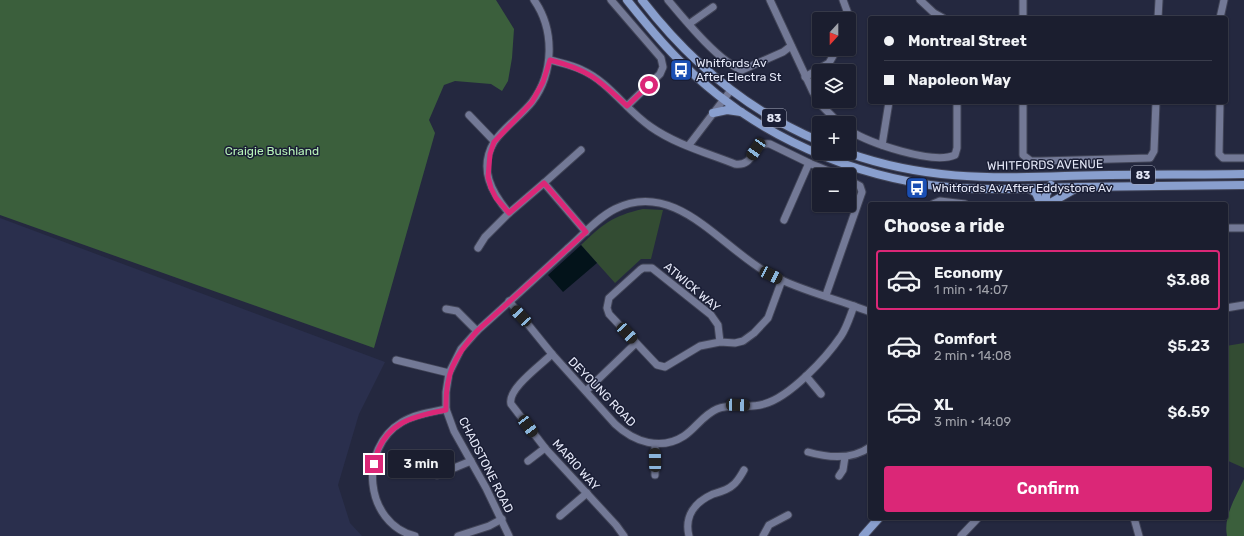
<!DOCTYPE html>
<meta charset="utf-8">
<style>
:root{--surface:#1b1e2f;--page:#242737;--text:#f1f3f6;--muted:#a0a2aa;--line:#393c4b;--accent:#db2777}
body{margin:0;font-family:Rubik,sans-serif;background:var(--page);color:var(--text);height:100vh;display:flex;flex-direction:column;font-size:15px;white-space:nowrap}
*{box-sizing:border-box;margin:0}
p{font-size:13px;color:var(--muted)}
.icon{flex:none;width:22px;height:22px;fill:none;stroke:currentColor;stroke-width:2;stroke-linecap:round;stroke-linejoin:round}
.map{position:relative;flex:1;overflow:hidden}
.sheet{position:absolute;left:868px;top:202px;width:360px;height:318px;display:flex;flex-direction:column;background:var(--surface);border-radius:4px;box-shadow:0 1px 3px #0004,0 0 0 1px var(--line)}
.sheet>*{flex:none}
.guide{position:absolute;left:868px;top:16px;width:360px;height:88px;border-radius:4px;box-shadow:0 1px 3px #0004,0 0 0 1px var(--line);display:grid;align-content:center;height:88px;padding:0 16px;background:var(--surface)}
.needle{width:26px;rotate:201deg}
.controls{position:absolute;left:812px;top:12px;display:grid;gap:8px}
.controls a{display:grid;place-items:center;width:44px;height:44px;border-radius:4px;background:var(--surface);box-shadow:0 1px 3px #0004,0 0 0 1px var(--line);font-size:20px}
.end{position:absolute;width:18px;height:18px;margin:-9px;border:5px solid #db2777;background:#fff;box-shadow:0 0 0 2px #fff}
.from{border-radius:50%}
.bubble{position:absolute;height:28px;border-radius:4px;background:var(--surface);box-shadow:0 1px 3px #0004,0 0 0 1px var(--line);font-size:13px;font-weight:600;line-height:28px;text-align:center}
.car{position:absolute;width:12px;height:24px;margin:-12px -6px;border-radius:5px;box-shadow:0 0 3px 1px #0007;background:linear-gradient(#222 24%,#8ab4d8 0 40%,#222 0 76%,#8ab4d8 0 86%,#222 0)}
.guide b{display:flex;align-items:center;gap:14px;height:38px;font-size:15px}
.guide b+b{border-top:1px solid var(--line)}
.guide i{width:10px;height:10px;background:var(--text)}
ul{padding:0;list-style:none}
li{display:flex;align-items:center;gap:12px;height:60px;margin:0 8px 6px;padding:0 8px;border:2px solid transparent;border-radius:4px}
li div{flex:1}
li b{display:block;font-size:15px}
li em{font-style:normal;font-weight:600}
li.current{border-color:var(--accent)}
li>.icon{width:36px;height:36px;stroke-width:1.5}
h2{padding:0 16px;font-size:18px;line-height:48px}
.primary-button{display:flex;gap:8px;margin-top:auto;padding:8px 16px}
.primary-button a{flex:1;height:46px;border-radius:4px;background:var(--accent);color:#fff;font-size:16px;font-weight:600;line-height:46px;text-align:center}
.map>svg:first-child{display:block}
</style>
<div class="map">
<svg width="1244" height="536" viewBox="0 0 1244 536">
<rect width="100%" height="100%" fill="#24283f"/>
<!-- built -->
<polygon fill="#2a2f4d" points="0,218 385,362 359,414 338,485 350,523 362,536 0,536"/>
<!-- green -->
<g fill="#334c33">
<path d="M643 209 663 210 651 259H641L615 283 581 245C603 224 612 216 643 209Z"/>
<polygon points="1244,343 1244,468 1226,460 1226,346"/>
</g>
<!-- forest -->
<g fill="#3b5f3c">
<polygon points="0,0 496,0 514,29 512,58 508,81 502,91 491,84 455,81 444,85 429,120 435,133 374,348 0,215"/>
<path d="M1244 479V536H1227C1223 516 1236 497 1244 479Z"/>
</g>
<!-- water -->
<polygon fill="#03131a" points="581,245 597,263 563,292 548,275"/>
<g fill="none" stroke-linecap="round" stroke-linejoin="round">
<!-- minor casing -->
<g stroke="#414457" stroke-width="9">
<g id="minor">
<path d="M534 0C555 30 554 73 532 102 522 115 502 129 494 142 478 169 492 193 509 213L544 183 586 232"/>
<polyline points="611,0 661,58 663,67 660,74 627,106"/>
<path d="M668 0C684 19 719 62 742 70L783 52 791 46"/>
<polyline points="770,0 813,92 820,104 839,123"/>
<polyline points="843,0 850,19 849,24"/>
<polyline points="920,0 934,13 943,18"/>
<polyline points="1023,0 1023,18"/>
<polyline points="1158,18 1159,0"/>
<polyline points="1220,18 1224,0"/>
<polyline points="689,24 713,7"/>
<path d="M550 60C561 63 572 65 582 70 609 82 626 110 651 127 675 144 707 153 735 164 756 167 751 141 770 144L809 163 838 175"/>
<polyline points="805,77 829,63 837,49"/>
<polyline points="1023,102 1023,155 1031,161 1041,161 1150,158 1154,151 1156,102"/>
<polyline points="1220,102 1219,154 1223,158 1244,158"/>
<polyline points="469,115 494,141"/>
<path d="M849 130C869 143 933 165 955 155L957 148V102"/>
<polyline points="689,145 731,90"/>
<polyline points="882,145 889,102"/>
<polyline points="544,183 581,150"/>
<polyline points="933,204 940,201 965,204"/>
<polyline points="784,220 809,163"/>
<polyline points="1226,228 1244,228"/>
<polyline points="478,248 485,237 509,213"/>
<polyline points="826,295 862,192 860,186 849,180"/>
<path d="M509 301 552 354 615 424C634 442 661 451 684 436 696 428 703 415 717 409 732 403 749 409 764 404 790 397 826 358 841 336 847 327 850 316 854 306"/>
<polyline points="1226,308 1244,305"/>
<polyline points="446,309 457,311 477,331"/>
<polyline points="720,342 718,325 711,315 652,268 643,268 640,270 609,298 607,308 609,314 657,365 665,367 700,346 720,342 735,343 743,341 754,333 768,318 782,280"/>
<path d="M552 354C541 365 507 389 511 404L545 448 616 525 624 536"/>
<polyline points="396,360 449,373"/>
<polyline points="806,376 821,394"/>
<polyline points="586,391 636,343"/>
<polyline points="655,444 655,475"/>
<path d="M808 452C829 458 852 460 870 447"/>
<polyline points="528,461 545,448"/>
<polyline points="437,475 471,461"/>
<polyline points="839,476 843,470 845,457"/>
<polyline points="560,516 587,493"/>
<polyline points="1134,518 1139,536"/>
<path d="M415 536C364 523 358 448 402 422 415 414 432 412 446 409"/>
<polyline points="458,536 489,526 502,519"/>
<path d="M509 536 486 488 454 431 446 409V392L449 373 461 349 477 331C507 304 537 277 567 249 582 236 597 218 615 209 676 178 723 250 771 275 801 291 838 299 870 312"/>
<path d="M689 536C684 516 695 502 713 494 720 492 728 490 733 485 738 481 741 475 744 470"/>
<polyline points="763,536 769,525 788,515"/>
<polyline points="961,536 978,518"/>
</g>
</g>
<!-- major casing -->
<g stroke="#414457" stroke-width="10">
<g id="major">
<path d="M627 0C643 20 658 39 676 57 743 127 835 171 930 185 979 192 1028 188 1077 187 1133 186 1188 186 1244 185"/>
<path d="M642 0C689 61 748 111 819 141"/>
<polyline points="713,113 727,110 741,112"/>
<path d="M848 153C922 179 988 179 1065 176 1124 174 1184 175 1244 174"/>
<polyline points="1030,189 1036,193 1041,204"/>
<polyline points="1052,202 1075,189"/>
<polyline points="1046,204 1046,195 1051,185"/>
<polyline points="863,536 879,518"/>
</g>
</g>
<!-- minor -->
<use href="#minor" stroke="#737996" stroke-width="7"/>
<!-- major -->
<use href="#major" stroke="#899fce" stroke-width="8"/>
</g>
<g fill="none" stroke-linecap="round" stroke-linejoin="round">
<!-- route -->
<path stroke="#db2777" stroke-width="5" d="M374 464C382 424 411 416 446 410 445 374 454 357 477 331L586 232 544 183 509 213 496 198 491 188 488 177 490 154 494 142 532 102 543 82 550 60C589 70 598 79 627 106L649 85"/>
</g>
<!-- icons -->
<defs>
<g id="bus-square" transform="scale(1.15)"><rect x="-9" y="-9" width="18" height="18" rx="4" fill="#1a4fb4" stroke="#1a1e35"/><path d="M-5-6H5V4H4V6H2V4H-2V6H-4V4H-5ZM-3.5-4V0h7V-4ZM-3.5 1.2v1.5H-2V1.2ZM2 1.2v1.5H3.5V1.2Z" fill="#fff"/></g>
</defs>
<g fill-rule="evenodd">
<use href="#bus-square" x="681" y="70"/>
<use href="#bus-square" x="917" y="188"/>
</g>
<g text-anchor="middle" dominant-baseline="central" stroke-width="3" stroke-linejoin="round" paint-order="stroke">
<!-- shield labels -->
<g fill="#1a1e35" stroke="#a7abbd" stroke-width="1">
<rect x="762" y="109" width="24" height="18" rx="3"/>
<rect x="1131" y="166" width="24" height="18" rx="3"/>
</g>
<g font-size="11" font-weight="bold" fill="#e4e7f7">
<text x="774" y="118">83</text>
<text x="1143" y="175">83</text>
</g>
<!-- poi labels -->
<g font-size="12" fill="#e4e7f7" stroke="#1a1e35" text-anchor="start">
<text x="696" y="63">Whitfords Av<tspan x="696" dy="14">After Electra St</tspan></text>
<text x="932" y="188">Whitfords Av After Eddystone Av</text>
</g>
<!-- park labels -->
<g font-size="12" fill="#b7f2b8" stroke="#1a1e35">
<text x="272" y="151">Craigie Bushland</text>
</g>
<!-- street labels -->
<g font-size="12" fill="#e4e7f7" stroke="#1a1e35">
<text transform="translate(1045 165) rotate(-1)">WHITFORDS AVENUE</text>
<text transform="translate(692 287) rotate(40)">ATWICK WAY</text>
<text transform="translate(602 392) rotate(46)">DEYOUNG ROAD</text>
<text transform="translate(486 465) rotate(63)">CHADSTONE ROAD</text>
<text transform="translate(576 465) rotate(48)">MARIO WAY</text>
</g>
</g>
</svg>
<div class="controls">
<a><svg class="needle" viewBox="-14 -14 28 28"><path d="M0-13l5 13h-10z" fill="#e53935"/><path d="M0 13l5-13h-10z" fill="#a0a2aa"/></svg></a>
<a><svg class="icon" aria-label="layers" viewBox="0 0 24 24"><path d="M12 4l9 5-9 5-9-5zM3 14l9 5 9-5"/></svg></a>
<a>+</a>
<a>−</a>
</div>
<i class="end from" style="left:649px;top:85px"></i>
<i class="end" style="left:374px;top:464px"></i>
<div class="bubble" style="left:388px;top:450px;width:66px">3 min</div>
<i class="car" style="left:756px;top:149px;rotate:214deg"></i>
<i class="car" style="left:771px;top:275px;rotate:116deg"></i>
<i class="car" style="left:521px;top:316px;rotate:317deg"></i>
<i class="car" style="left:627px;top:333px;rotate:137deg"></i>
<i class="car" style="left:738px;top:405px;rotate:92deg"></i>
<i class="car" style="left:528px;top:426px;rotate:143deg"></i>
<i class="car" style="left:655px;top:460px;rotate:359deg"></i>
<div class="guide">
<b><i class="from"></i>Montreal Street</b>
<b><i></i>Napoleon Way</b>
</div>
<section class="sheet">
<h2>Choose a ride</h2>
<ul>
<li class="current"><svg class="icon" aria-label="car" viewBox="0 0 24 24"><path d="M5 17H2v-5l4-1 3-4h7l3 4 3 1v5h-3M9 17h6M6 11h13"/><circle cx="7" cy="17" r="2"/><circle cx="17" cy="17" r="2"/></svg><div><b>Economy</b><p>1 min · 14:07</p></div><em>$3.88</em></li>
<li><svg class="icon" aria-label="car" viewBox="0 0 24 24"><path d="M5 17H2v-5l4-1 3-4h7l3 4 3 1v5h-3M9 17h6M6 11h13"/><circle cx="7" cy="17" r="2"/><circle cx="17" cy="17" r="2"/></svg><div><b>Comfort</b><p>2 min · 14:08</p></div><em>$5.23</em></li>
<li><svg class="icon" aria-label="car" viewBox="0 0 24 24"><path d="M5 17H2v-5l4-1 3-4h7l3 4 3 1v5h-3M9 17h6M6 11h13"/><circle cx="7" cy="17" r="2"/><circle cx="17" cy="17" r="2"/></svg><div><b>XL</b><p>3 min · 14:09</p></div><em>$6.59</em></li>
</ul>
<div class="primary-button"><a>Confirm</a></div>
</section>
</div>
